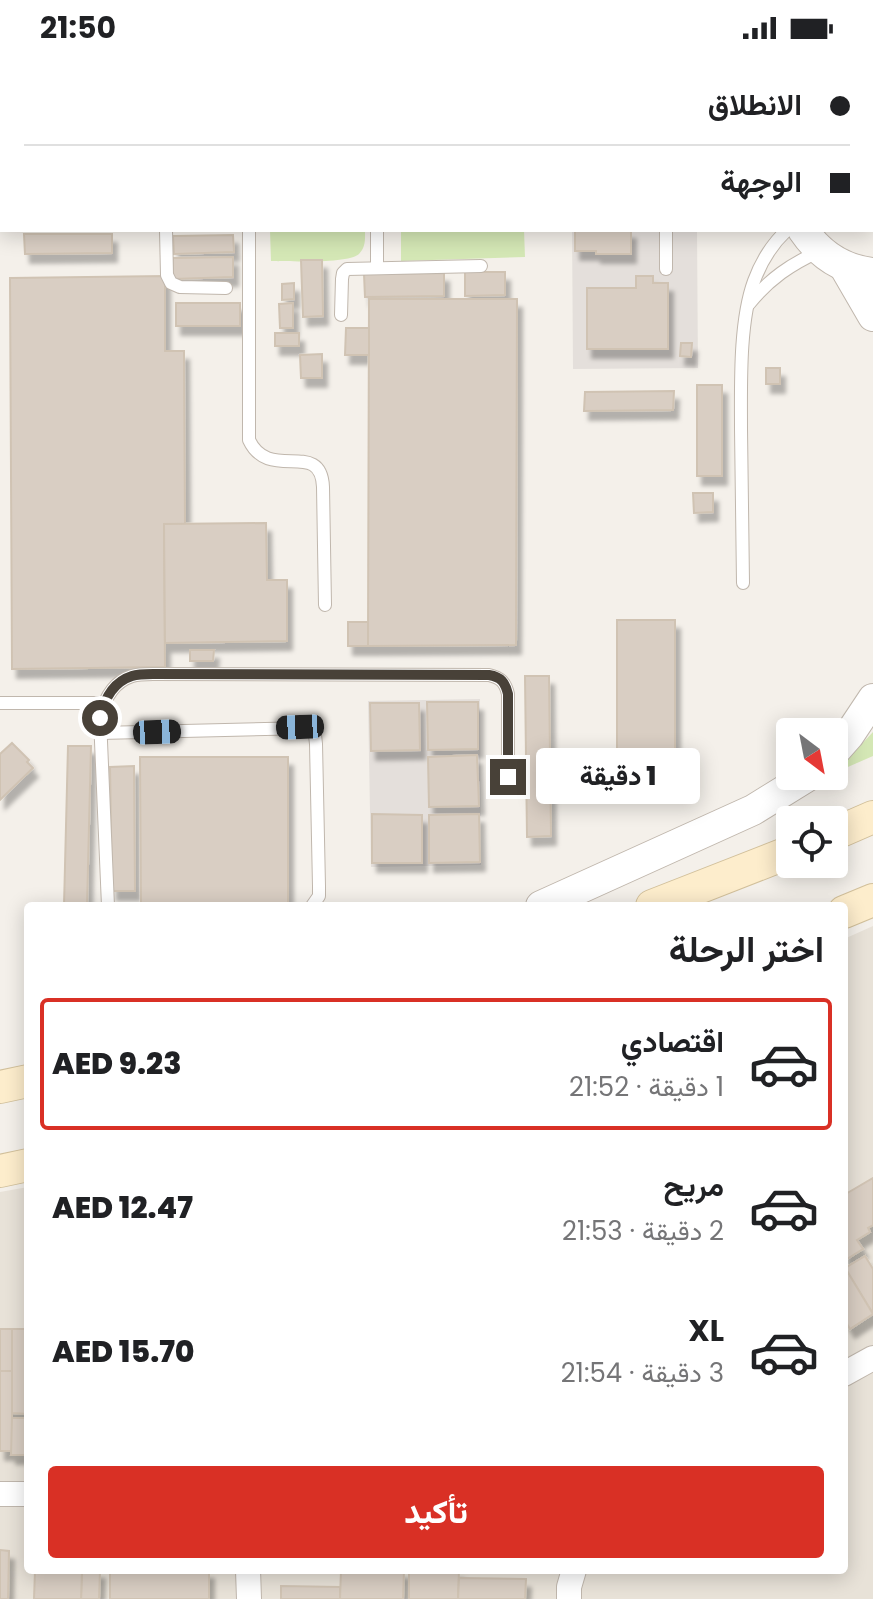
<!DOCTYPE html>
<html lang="ar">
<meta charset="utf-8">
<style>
:root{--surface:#fff;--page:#f6f6f6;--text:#202124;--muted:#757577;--line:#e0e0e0;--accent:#d93025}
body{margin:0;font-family:Poppins,Vazirmatn,sans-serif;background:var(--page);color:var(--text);direction:rtl;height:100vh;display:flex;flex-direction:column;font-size:30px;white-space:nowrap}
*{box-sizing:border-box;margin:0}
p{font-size:26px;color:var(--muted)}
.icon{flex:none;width:44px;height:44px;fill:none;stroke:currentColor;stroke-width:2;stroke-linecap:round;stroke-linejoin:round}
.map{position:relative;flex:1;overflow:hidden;direction:ltr}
.sheet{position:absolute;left:24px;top:846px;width:824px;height:672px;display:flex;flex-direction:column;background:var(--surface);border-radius:8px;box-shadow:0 4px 20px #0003;direction:rtl}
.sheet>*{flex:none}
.hud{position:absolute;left:0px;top:0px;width:874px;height:176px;box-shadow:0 4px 20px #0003;direction:rtl;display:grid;align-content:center;height:176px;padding:0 24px;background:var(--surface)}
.needle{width:52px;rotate:148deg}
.fabs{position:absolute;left:776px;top:662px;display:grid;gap:16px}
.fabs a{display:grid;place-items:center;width:72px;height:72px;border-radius:8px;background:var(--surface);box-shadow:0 4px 20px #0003;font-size:40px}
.end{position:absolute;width:36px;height:36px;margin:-18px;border:10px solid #484138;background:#fff;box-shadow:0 0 0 4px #fff}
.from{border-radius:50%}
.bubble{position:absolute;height:56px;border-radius:8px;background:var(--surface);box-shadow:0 4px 20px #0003;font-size:26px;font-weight:800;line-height:56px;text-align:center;direction:rtl}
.car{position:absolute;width:24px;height:48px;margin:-24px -12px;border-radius:10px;box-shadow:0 0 6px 2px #0007;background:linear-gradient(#222 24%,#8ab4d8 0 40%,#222 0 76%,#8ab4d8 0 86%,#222 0)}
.hud b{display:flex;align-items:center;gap:28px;height:76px;font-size:30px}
.hud b+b{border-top:2px solid var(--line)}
.hud i{width:20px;height:20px;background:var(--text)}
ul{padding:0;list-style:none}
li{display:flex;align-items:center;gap:24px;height:132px;margin:0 16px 12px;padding:0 8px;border:4px solid transparent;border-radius:8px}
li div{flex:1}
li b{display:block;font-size:30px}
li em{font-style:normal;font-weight:800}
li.active{border-color:var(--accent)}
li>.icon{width:72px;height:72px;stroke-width:1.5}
h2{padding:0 24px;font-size:36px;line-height:96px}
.primary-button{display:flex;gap:16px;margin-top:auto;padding:16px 24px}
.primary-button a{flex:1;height:92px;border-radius:8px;background:var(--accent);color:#fff;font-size:32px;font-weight:800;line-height:92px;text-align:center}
.status{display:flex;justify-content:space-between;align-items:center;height:56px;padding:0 40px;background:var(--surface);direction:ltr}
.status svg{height:22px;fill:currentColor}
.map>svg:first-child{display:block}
</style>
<div class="status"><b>21:50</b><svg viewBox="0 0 49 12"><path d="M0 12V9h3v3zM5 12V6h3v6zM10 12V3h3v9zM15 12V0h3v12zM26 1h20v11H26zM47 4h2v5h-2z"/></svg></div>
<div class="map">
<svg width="873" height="1543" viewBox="0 0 873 1543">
<defs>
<filter id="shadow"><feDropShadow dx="5" dy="9" stdDeviation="2" flood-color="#0004"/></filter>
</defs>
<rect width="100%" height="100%" fill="#f4f0ea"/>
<!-- residential -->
<polygon fill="#e8e2d8" points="873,870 873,1543 0,1543 0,1136 28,1131 28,1514 844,1514 844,883"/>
<!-- industrial -->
<g fill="#e4dfdb">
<polygon points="572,174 697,174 698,312 573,313"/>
<polygon points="480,643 481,809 371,811 368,645"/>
</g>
<!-- green -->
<g fill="#d4e7b5">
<path d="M270 174H365C365 183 366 191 359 198 349 208 288 205 271 205Z"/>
<polygon points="401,174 524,174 525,201 401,205"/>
<polygon points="873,676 873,700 841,714 839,709 856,694"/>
</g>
<!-- building -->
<g fill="#d9cec3" stroke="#d0c3b3" stroke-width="2" filter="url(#shadow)">
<polygon points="575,174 631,174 631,198 596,198 596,195 575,195"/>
<polygon points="24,178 112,178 112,197 25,198"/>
<polygon points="233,179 234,196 174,198 173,180"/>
<polygon points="233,201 233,221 173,223 173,202"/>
<polygon points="301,204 322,204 323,260 303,261"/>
<polygon points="465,216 505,216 505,239 465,240"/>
<polygon points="444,217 444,240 365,241 364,218"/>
<polygon points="165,220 165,295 184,295 185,468 164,468 165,611 12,613 10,222"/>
<polygon points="636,220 653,220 653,227 668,227 668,293 587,293 587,232 636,232"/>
<polygon points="294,227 294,243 282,244 282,228"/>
<polygon points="369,243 517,243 516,589 368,590"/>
<rect x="176" y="247" width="64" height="23"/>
<polygon points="293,247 293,272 280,272 279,248"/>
<polygon points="346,272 369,272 369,299 345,299"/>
<rect x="275" y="277" width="24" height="13"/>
<polygon points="681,287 692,287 691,301 680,300"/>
<polygon points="322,298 322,322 301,322 300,299"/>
<rect x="766" y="312" width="14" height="16"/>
<rect x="697" y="329" width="25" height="91"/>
<polygon points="674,335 673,354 584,355 585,336"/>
<polygon points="693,437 713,437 713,456 694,457"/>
<polygon points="266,467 267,524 287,524 287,585 165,587 164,468"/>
<polygon points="617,564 675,564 675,724 617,725"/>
<rect x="348" y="566" width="20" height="24"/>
<polygon points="190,594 214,594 213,605 190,605"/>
<polygon points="525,620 549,620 551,780 527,781"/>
<polygon points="427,646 478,646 478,693 428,694"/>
<polygon points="370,647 419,647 420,694 371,695"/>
<polygon points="12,687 29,704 27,706 33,712 0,744 0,698"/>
<polygon points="68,690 91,690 87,850 64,850"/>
<polygon points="477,699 479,750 429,751 428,701"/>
<polygon points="140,701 288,701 288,849 141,850"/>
<polygon points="134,710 135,835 112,835 110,711"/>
<polygon points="372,758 422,759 422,807 372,807"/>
<polygon points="479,758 480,806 429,807 429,759"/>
<polygon points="873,1122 873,1169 868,1172 870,1176 857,1184 863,1193 847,1203 844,1199 844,1139"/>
<polygon points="865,1200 873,1213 873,1258 845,1212"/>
<polygon points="844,1210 873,1258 850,1273 844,1263"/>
<rect x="0" y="1273" width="12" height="42"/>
<polygon points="12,1273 28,1273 28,1358 12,1357"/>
<rect x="0" y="1315" width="12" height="80"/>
<polygon points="12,1362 28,1362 28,1399 11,1399"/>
<polygon points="0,1494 9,1495 8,1543 0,1543"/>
<polygon points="82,1514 100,1514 99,1543 81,1543"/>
<rect x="110" y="1514" width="99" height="29"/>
<polygon points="341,1514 404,1514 403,1543 340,1543"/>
<polygon points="409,1514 459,1514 458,1543 409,1543"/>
<polygon points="35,1515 82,1515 81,1543 34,1543"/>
<polygon points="459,1522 526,1523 525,1543 458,1543"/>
<polygon points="281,1530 340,1531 340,1543 281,1543"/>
</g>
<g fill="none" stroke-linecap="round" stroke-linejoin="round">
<!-- service casing -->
<g stroke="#c0b7ad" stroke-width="14">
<g id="service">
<polyline points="491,0 491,2"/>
<polyline points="520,0 520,2"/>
<polyline points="652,0 659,2"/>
<polyline points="703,2 772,0"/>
<polyline points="166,174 167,219 171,227 180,231 226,232"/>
<path d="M249 174V384C269 427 321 382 323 431L325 549"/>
<polyline points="377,174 377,212"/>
<polyline points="666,174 666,213"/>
<path d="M749 248C769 223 791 208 820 195"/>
<polyline points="341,259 342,223 343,217 347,213 481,210"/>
<path d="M743 527C742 476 742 424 741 373 741 329 739 266 754 225 761 206 772 188 787 174"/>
<polyline points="0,647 103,647"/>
<polyline points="100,677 309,672 315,679 316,688 319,830 319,840 312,850"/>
<path d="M108 850 100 662C104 644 113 626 132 620 138 618 147 618 153 618L489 619C501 622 505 626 508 638V721"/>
</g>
</g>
<!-- minor casing -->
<g stroke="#c0b7ad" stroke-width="26">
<g id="minor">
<polyline points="844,1318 873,1302"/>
<polyline points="0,1438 28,1438"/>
<polyline points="248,1514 249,1543"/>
<polyline points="569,1543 569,1531 574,1514"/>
</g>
</g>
<!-- tertiary casing -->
<g stroke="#c0b7ad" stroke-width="32">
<g id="tertiary">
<polyline points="871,2 872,0"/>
<polyline points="872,42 873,42"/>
<polyline points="0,68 2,68"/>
<polyline points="0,107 2,107"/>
<path d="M803 174C820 199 843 214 873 217"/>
<polyline points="844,210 873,260"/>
<polyline points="834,696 849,679 873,643"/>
<polyline points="541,850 753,754 808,720"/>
</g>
</g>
<!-- secondary casing -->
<g stroke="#d2c09b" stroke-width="34">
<g id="secondary">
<polyline points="834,778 873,761"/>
<polyline points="652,850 790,796"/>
<polyline points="844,856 873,844"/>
<polyline points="0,1031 28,1025"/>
<polyline points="0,1115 28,1109"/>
</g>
</g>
<!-- service -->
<use href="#service" stroke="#fff" stroke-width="12"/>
<!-- minor -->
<use href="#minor" stroke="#fff" stroke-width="24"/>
<!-- tertiary -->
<use href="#tertiary" stroke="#fff" stroke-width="30"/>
<!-- secondary -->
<use href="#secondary" stroke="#fdedcc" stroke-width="32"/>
</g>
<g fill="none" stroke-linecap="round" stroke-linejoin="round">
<!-- route -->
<path stroke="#484138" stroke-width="10" d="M100 662C104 644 113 626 132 620 138 618 147 618 153 618L489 619C501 621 505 626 508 638V721"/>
</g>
</svg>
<div class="fabs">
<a><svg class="needle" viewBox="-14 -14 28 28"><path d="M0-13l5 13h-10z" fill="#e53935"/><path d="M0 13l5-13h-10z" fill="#757577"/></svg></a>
<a><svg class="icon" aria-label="locate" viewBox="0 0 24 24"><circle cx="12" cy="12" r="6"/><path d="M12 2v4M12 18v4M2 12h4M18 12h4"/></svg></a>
</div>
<i class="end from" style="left:100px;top:662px"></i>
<i class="end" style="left:508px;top:721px"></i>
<div class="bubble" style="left:536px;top:692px;width:164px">1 دقيقة</div>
<i class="car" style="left:300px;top:671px;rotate:268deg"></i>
<i class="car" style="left:157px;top:676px;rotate:88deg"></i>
<div class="hud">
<b><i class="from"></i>الانطلاق</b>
<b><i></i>الوجهة</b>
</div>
<section class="sheet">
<h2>اختر الرحلة</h2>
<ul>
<li class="active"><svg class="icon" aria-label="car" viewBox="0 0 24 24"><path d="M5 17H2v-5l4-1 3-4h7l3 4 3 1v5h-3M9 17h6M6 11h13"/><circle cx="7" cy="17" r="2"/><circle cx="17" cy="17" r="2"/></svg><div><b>اقتصادي</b><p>1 دقيقة · 21:52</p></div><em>AED 9.23</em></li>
<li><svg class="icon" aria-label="car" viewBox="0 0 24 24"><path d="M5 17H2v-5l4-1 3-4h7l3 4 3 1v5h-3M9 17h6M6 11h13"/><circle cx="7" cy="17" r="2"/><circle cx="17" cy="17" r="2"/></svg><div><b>مريح</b><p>2 دقيقة · 21:53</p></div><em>AED 12.47</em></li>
<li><svg class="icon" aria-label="car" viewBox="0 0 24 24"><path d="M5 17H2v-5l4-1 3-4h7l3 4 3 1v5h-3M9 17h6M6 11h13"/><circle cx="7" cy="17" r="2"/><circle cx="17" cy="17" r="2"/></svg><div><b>XL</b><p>3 دقيقة · 21:54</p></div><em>AED 15.70</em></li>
</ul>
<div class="primary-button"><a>تأكيد</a></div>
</section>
</div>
